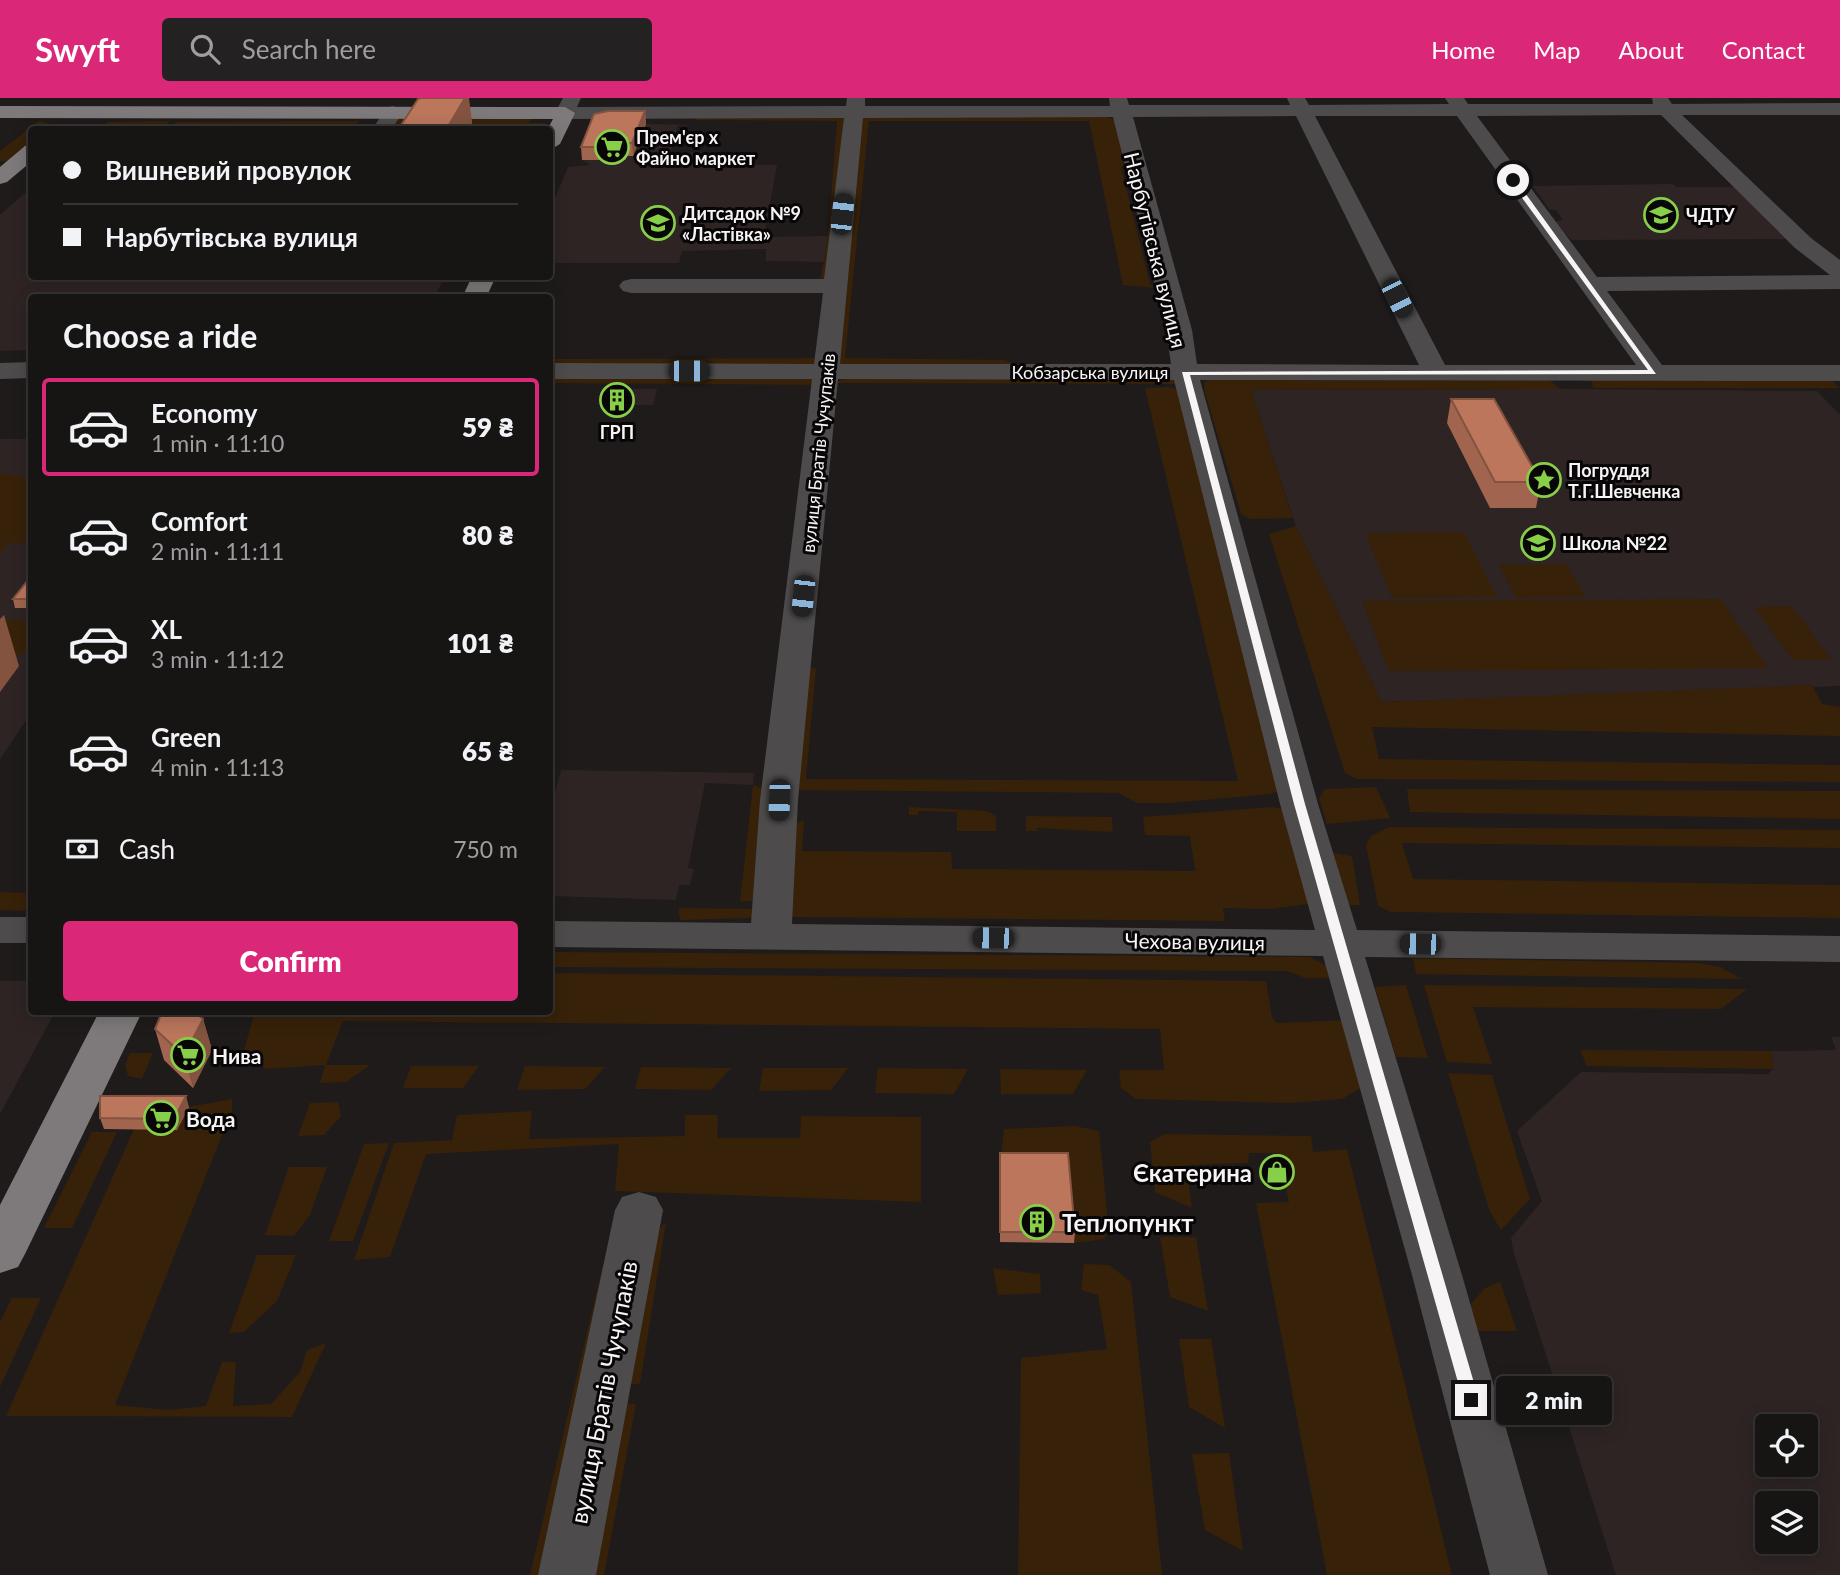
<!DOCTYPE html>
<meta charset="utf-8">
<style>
:root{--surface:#171414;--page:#242122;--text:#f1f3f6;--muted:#9e9ea0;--line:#363334;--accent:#db2777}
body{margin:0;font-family:Lato,sans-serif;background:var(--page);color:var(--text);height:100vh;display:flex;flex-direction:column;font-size:26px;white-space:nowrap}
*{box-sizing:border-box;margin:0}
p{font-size:23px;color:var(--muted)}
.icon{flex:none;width:38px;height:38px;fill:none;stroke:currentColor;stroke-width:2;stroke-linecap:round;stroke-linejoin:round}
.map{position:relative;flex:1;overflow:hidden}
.side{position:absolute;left:28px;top:196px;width:525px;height:721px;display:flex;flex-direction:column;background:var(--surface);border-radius:7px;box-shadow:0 4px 18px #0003,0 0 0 2px var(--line)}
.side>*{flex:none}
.top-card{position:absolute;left:28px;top:28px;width:525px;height:154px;border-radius:7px;box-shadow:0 4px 18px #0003,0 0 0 2px var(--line);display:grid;align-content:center;height:154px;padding:0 35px;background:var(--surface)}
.tools{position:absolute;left:1755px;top:1316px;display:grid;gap:14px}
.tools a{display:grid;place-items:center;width:63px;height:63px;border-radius:7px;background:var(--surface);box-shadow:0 4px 18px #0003,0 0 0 2px var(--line);font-size:35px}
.end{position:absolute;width:32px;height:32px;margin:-16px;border:9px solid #f6f4f4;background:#111;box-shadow:0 0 0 4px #111}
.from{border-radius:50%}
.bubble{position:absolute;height:49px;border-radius:7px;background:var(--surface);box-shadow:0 4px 18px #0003,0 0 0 2px var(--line);font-size:23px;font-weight:800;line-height:49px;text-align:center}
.car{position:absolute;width:21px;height:42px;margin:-21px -10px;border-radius:9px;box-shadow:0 0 5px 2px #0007;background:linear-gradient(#222 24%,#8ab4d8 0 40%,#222 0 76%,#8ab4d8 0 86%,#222 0)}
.top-card b{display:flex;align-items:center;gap:24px;height:66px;font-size:26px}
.top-card b+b{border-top:2px solid var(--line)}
.top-card i{width:18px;height:18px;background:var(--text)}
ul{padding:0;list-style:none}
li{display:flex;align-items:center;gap:21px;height:98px;margin:0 14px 10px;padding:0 21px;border:4px solid transparent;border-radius:7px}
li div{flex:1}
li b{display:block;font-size:26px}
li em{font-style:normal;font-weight:800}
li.on{border-color:var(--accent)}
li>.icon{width:63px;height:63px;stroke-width:1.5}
h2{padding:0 35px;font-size:32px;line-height:84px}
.pay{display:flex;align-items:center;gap:18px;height:77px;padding:0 35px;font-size:26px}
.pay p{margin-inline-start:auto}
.action{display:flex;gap:14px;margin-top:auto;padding:14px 35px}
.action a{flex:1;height:80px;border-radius:7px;background:var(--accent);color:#fff;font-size:28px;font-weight:800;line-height:80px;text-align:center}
header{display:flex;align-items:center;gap:42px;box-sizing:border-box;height:98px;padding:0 35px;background:var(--accent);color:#fff}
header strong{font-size:33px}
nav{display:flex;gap:38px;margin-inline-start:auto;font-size:24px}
.search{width:490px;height:63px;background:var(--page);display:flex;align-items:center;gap:18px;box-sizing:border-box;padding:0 24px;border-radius:7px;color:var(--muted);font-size:26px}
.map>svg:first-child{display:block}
</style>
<header>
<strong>Swyft</strong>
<div class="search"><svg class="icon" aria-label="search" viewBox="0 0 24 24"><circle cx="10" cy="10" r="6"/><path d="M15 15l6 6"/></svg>Search here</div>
<nav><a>Home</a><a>Map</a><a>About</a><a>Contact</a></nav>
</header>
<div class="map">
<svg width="1840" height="1477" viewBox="0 0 1840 1477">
<rect width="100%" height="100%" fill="#1f1b1b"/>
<!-- built -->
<g fill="#2e2424" fill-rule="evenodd">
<polygon points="609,25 694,27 678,28 671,54 734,55 732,66 777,67 764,139 828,138 824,164 766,163 766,151 682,153 679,165 550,165 550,112 568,69 591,67 582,62 595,29"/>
<polygon points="1673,86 1677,89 1735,89 1785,141 1571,142 1554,124 1563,122 1556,112 1549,111 1533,88"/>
<polygon points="25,95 31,95 32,178 445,179 434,199 32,200 31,252 0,253 0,117"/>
<polygon points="609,291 657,291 653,307 604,307"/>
<polygon points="1560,291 1817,293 1840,317 1840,588 1381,604 1296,428 1251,292"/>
<polygon points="0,341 32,341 31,615 0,661"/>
<polygon points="561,672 754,675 753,687 705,685 688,770 694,771 690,787 679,787 676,802 550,798 550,712"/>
<polygon points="0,883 31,883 32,914 55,914 0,1016"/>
<path d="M1831 939H1840V1477H1616L1514 1156 1511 1140 1542 1103 1517 1033 1581 974 1768 976 1773 971 1772 953 1836 952ZM1768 1328H1806V1367H1768ZM1768 1405H1806V1444H1768Z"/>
</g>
<!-- green -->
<g fill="#372109">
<polygon points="533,18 529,25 545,25 542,32 393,27 394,19"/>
<polygon points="848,18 831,184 820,184 828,138 837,23 695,22 696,19"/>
<polygon points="861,18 1105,18 1115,22 1128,66 1121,69 1150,186 1157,190 1123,187 1089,23 869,23 845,260 1004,262 1021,267 841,268 838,260"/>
<polygon points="39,23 52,26 45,31 32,32 31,43 8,63 0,63 0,53"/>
<polygon points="170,23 162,31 99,31 108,24"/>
<polygon points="359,23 356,29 169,31 176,24"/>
<polygon points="820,260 818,264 803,269 550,269 550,261"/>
<polygon points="550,278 803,278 813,280 819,287 550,285"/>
<polygon points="846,279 1172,281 1177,286 835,285"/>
<polygon points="1546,279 1560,291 1251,292 1293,420 1250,421 1241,416 1204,291 1205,284 1212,280"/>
<polygon points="1591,280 1830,280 1839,290 1593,290"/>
<polygon points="1168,289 1182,293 1285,690 1271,696 1170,705 1137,705 1119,695 790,692 804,570 816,570 806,681 1238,683 1145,290"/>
<polygon points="0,375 31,380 32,445 9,445 0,457"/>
<polygon points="1296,428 1382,604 1812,587 1822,606 1840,609 1840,638 1372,629 1379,661 1840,667 1840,684 1357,681 1345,675 1269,436"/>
<polygon points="1464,434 1497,499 1392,500 1365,435"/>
<polygon points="1566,466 1586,499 1516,500 1499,467"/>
<polygon points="1721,501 1768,570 1389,573 1362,503"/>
<polygon points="1792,508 1827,556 1831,562 1792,562 1754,509"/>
<polygon points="0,522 31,522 31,544 22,557 0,557"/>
<polygon points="753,687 771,693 762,803 740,803"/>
<polygon points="1376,689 1390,720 1327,726 1319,700 1325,691"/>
<polygon points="1407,691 1840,693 1840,721 1410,714"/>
<polygon points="909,709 986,713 996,718 996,733 957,733 957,714 919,713 918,717 909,717"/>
<polygon points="1272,709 1285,711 1314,805 1271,811 1223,810 1225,823 791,819 790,727 804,722 802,753 951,754 952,771 1195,773 1190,738 1145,737 1143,719"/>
<polygon points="1026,718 1112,719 1113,734 1037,730 1037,733 1026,733"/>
<polygon points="1389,729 1840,732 1840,750 1402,745 1413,781 1840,787 1840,820 1391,814 1378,808 1366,747 1371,738"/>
<polygon points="1333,755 1352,758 1360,807 1346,807"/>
<polygon points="0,794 31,795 31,813 0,812"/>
<polygon points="678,810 763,811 761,816 749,820 680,822"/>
<polygon points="550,854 1310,859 1331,870 1334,880 1305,880 1288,873 550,869"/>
<polygon points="1413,860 1699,865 1720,869 1742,881 1416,876"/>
<polygon points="550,875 1266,883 1272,919 1277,925 1348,922 1362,989 1342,1001 1290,1005 1136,1001 1121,990 1119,972 1164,972 1160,931 343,923 326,967 370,967 346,984 320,985 325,967 266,971 244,952 254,917 226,914 550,914"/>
<polygon points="1406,887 1428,960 1396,959 1375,889"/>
<polygon points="1424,887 1747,891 1721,911 1473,909 1492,966 1447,964"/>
<polygon points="1580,952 1772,953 1773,971 1587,968"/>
<polygon points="130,955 153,955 142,981 128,978 125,968"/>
<polygon points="411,968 479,968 463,990 403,990"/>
<polygon points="525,968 605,969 585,991 517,992"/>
<polygon points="641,969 731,970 711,992 635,991"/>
<polygon points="763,970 848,970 831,992 759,993"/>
<polygon points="878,970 968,971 954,996 875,995"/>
<polygon points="1000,971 1087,972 1073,996 1001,996"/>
<polygon points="1448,975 1492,977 1530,1101 1501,1132 1489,1112"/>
<polygon points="232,1001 232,1012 115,1307 168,1312 206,1308 222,1264 236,1264 233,1308 271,1306 300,1274 307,1252 326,1245 292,1319 6,1318 134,1031 177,1032 189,1009"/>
<polygon points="338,1004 341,1018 324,1037 298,1038 310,1005"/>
<polygon points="532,1013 529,1041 685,1038 685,1017 718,1017 717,1040 800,1040 801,1018 921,1019 921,1104 615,1093 619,1046 426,1056 390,1159 354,1162 394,1045 452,1042 457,1017"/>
<polygon points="1075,1028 1099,1033 1109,1133 1104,1141 1074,1145 1067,1066 1000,1066 1004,1031"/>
<polygon points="92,1034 117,1034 72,1130 44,1130"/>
<polygon points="1165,1036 1311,1038 1313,1054 1347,1051 1452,1477 1327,1477 1256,1105 1289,1104 1278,1055 1249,1055 1248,1065 1186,1067 1192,1110 1155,1094 1150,1044"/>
<polygon points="389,1045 353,1143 329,1143 364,1046"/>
<polygon points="289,1069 327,1069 310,1117 294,1138 265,1137"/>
<polygon points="666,1124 640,1286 618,1286 646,1145"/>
<polygon points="1160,1139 1196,1139 1208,1213 1170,1199"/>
<polygon points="257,1157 296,1157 277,1203 244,1234 229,1235"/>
<polygon points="1084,1166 1109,1167 1131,1184 1162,1477 1018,1477 1021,1260 1107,1251 1098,1197 1081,1192"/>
<polygon points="993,1170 1040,1176 1041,1195 998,1197"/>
<polygon points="602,1171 613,1175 550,1477 530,1477"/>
<polygon points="1500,1184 1517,1233 1475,1233 1471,1206 1485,1190"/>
<polygon points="12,1200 41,1200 0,1289 0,1224"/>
<polygon points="1179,1241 1211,1241 1225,1330 1189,1309"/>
<polygon points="613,1305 636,1306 604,1477 580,1477"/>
<polygon points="1229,1355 1243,1453 1205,1432 1192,1356"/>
</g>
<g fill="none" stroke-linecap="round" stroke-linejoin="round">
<!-- minor -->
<g fill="#4d4b4c" fill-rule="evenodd">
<path d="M563 0H581L577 9 846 8 847 0H865V8H1110L1109 0H1127L1129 7H1290L1287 0H1305L1309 7 1449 6 1445 0H1464L1468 6H1653L1652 0H1668L1672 6 1840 5V17H1682L1811 140 1840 162V191L1607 193 1662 267H1840V283L1200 282 1318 706 1357 832 1840 838V864L1365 859 1462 1177 1548 1477H1490L1412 1177 1323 858 550 849V823L751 825 760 702 812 281H550V265L814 266 823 195H631L623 193 619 188 623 183 631 181H824L844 20 565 21 555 15ZM1661 17 1795 150 1830 177 1597 179 1477 18ZM1296 18 1419 267 1197 266 1192 232 1133 19ZM1315 18H1457L1636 267H1445ZM1113 19 1166 232 1171 266H840L863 20ZM838 281 1174 282 1280 706 1315 832 792 826 798 702Z"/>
<polygon points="393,8 403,14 391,32 372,32 386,10"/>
<polygon points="32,264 32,280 0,281 0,265"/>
<rect x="0" y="819" width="32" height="26"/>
<polygon points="639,1094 656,1099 663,1112 596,1477 538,1477 615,1112 622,1099"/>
</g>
<!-- major -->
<g fill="#7e7a7b" fill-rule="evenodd">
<polygon points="0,8 565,9 575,15 560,46 550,52 547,32 553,21 0,20"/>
<polygon points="32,46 32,63 7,84 0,86 0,69 25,48"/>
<polygon points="472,178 496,178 486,200 462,200"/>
<polygon points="99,914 142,914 25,1156 18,1169 0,1175 0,1107"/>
</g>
</g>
<!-- wall -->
<g fill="#a1654f">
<polygon points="645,13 646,26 633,58 627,58 625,62 582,62 581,49"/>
<polygon points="1451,301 1541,384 1536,410 1490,410 1447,325"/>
<polygon points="32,477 32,510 15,510 13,501"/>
<polygon points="203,921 212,952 193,990 164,962 155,931"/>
<polygon points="189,1009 177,1032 104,1031 100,1020"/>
<polygon points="1000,1055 1075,1134 1074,1145 1000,1144"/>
</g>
<!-- shaded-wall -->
<g fill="#835340">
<polygon points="465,0 469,0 473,32 446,32"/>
<polygon points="645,13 646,26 633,58 632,45"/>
<polygon points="626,45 627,58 625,62 624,49"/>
<polygon points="4,517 19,568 0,594 0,521"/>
<polygon points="203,921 212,952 193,990 184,958"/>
<polygon points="186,998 189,1009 177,1032 174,1021"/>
</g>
<!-- building -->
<g fill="#bb765c" stroke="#835340" stroke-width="2">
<polygon points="421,0 465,0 446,32 398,32 418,1"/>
<polygon points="608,13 645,13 632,45 626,45 624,49 581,49 594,16"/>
<polygon points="1451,301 1494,301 1541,384 1495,384"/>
<polygon points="32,477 32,501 13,501"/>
<polygon points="162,914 194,914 203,921 184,958 155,931"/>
<polygon points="100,998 186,998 174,1021 100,1020"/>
<polygon points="1000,1055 1068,1055 1075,1134 1000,1134"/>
</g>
<!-- route -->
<polygon fill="#f6f4f4" points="1515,81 1656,276 1190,277 1305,706 1479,1302 1471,1308 1463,1302 1294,706 1182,274 1648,272 1509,82"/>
<!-- icons -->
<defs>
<g id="supermarket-ring" transform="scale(1.75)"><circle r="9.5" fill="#080606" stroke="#88cf49" stroke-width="1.5"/><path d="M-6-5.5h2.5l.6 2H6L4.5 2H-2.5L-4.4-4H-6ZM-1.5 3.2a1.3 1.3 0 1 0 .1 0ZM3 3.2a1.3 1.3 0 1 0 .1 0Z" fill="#88cf49"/></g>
<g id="university-ring" transform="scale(1.75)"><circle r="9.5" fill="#080606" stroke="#88cf49" stroke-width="1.5"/><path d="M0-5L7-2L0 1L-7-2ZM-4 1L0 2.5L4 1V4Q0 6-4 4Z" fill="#88cf49"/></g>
<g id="school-ring" transform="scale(1.75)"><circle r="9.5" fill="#080606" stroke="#88cf49" stroke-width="1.5"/><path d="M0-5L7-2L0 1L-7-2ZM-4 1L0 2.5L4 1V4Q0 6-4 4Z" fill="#88cf49"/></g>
<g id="building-ring" transform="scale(1.75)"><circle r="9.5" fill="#080606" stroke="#88cf49" stroke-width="1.5"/><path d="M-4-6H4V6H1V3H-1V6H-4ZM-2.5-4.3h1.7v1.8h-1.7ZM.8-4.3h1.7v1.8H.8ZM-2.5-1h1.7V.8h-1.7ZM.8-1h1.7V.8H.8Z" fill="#88cf49"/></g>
<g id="sight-ring" transform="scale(1.75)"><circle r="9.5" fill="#080606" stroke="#88cf49" stroke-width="1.5"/><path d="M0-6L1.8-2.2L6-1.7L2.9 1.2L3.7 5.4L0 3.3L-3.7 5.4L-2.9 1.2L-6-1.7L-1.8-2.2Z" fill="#88cf49"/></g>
<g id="shop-ring" transform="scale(1.75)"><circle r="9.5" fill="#080606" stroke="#88cf49" stroke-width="1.5"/><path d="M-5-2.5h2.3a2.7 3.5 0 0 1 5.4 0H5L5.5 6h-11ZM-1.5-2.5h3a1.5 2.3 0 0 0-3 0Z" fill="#88cf49"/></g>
</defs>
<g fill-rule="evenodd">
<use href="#supermarket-ring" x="612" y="49"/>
<use href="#university-ring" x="1661" y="117"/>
<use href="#school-ring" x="658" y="125"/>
<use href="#building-ring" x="617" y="302"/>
<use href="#sight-ring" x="1544" y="382"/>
<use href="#school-ring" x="1538" y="445"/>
<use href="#supermarket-ring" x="188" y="957"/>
<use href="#supermarket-ring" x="161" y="1020"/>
<use href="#shop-ring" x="1277" y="1074"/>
<use href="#building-ring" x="1037" y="1124"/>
</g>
<g text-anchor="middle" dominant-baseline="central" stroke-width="6" stroke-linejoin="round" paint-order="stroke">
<!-- far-poi labels -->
<g font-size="18" font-weight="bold" fill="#f6f4f4" stroke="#080606" text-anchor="start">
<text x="636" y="39">Прем'єр х<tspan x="636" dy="21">Файно маркет</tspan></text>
<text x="682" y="115">Дитсадок №9<tspan x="682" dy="21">«Ластівка»</tspan></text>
<text x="1686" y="117">ЧДТУ</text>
<text x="617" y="334" text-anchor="middle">ГРП</text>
<text x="1568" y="372">Погруддя<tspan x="1568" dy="21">Т.Г.Шевченка</tspan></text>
<text x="1562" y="445">Школа №22</text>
</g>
<!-- far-street labels -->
<g font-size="18" fill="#f6f4f4" stroke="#080606">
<text x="1090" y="274">Кобзарська вулиця</text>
<text transform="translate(818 355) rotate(-84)">вулиця Братів Чучупаків</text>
</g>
<!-- street labels -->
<g font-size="21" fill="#f6f4f4" stroke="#080606">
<text transform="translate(1156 152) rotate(76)">Нарбутівська вулиця</text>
<text transform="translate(1195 843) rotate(1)">Чехова вулиця</text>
</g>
<!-- poi labels -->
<g font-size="21" font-weight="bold" fill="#f6f4f4" stroke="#080606" text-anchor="start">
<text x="212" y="957">Нива</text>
<text x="186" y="1020">Вода</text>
</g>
<!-- near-poi labels -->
<g font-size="24" font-weight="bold" fill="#f6f4f4" stroke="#080606" text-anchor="end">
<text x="1252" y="1074">Єкатерина</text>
<text x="1062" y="1124" text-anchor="start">Теплопункт</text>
</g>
<!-- near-street labels -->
<g font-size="24" fill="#f6f4f4" stroke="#080606">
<text transform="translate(603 1294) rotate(-79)">вулиця Братів Чучупаків</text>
</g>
</g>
</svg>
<div class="tools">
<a><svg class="icon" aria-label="locate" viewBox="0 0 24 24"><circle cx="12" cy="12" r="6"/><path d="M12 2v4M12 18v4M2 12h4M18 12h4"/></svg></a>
<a><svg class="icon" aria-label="layers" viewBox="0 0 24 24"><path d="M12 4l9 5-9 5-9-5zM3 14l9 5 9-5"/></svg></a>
</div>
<i class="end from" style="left:1513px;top:82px"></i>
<i class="end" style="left:1471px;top:1302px"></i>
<div class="bubble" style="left:1496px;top:1278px;width:116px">2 min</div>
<i class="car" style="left:842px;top:116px;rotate:6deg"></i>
<i class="car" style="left:1397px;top:200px;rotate:153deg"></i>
<i class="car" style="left:689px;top:273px;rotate:90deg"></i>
<i class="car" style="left:803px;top:498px;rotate:186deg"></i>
<i class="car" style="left:779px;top:702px;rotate:182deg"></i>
<i class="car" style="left:993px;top:840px;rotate:271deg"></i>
<i class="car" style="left:1420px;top:846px;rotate:271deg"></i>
<div class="top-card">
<b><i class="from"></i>Вишневий провулок</b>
<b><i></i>Нарбутівська вулиця</b>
</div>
<section class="side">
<h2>Choose a ride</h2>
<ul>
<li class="on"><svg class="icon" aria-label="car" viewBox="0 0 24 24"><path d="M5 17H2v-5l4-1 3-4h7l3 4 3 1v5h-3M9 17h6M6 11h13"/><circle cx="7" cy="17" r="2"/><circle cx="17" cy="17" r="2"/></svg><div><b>Economy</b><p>1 min · 11:10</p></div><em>59 ₴</em></li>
<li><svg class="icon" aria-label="car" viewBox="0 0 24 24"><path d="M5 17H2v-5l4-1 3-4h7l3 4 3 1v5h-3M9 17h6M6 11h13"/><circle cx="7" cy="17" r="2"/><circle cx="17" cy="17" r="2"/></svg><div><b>Comfort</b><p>2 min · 11:11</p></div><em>80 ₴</em></li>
<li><svg class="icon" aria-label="car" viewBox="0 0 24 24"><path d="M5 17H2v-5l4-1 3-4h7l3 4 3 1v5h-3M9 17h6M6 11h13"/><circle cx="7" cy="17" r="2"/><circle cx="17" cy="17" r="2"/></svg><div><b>XL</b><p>3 min · 11:12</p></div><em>101 ₴</em></li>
<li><svg class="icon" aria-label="car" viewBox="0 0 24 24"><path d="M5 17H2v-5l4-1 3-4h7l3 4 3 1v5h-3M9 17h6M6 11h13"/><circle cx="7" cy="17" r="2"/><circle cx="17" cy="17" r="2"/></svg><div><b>Green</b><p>4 min · 11:13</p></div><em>65 ₴</em></li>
</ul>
<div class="pay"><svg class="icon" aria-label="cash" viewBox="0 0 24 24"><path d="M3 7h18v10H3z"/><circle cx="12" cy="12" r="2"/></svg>Cash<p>750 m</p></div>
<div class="action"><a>Confirm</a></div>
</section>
</div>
